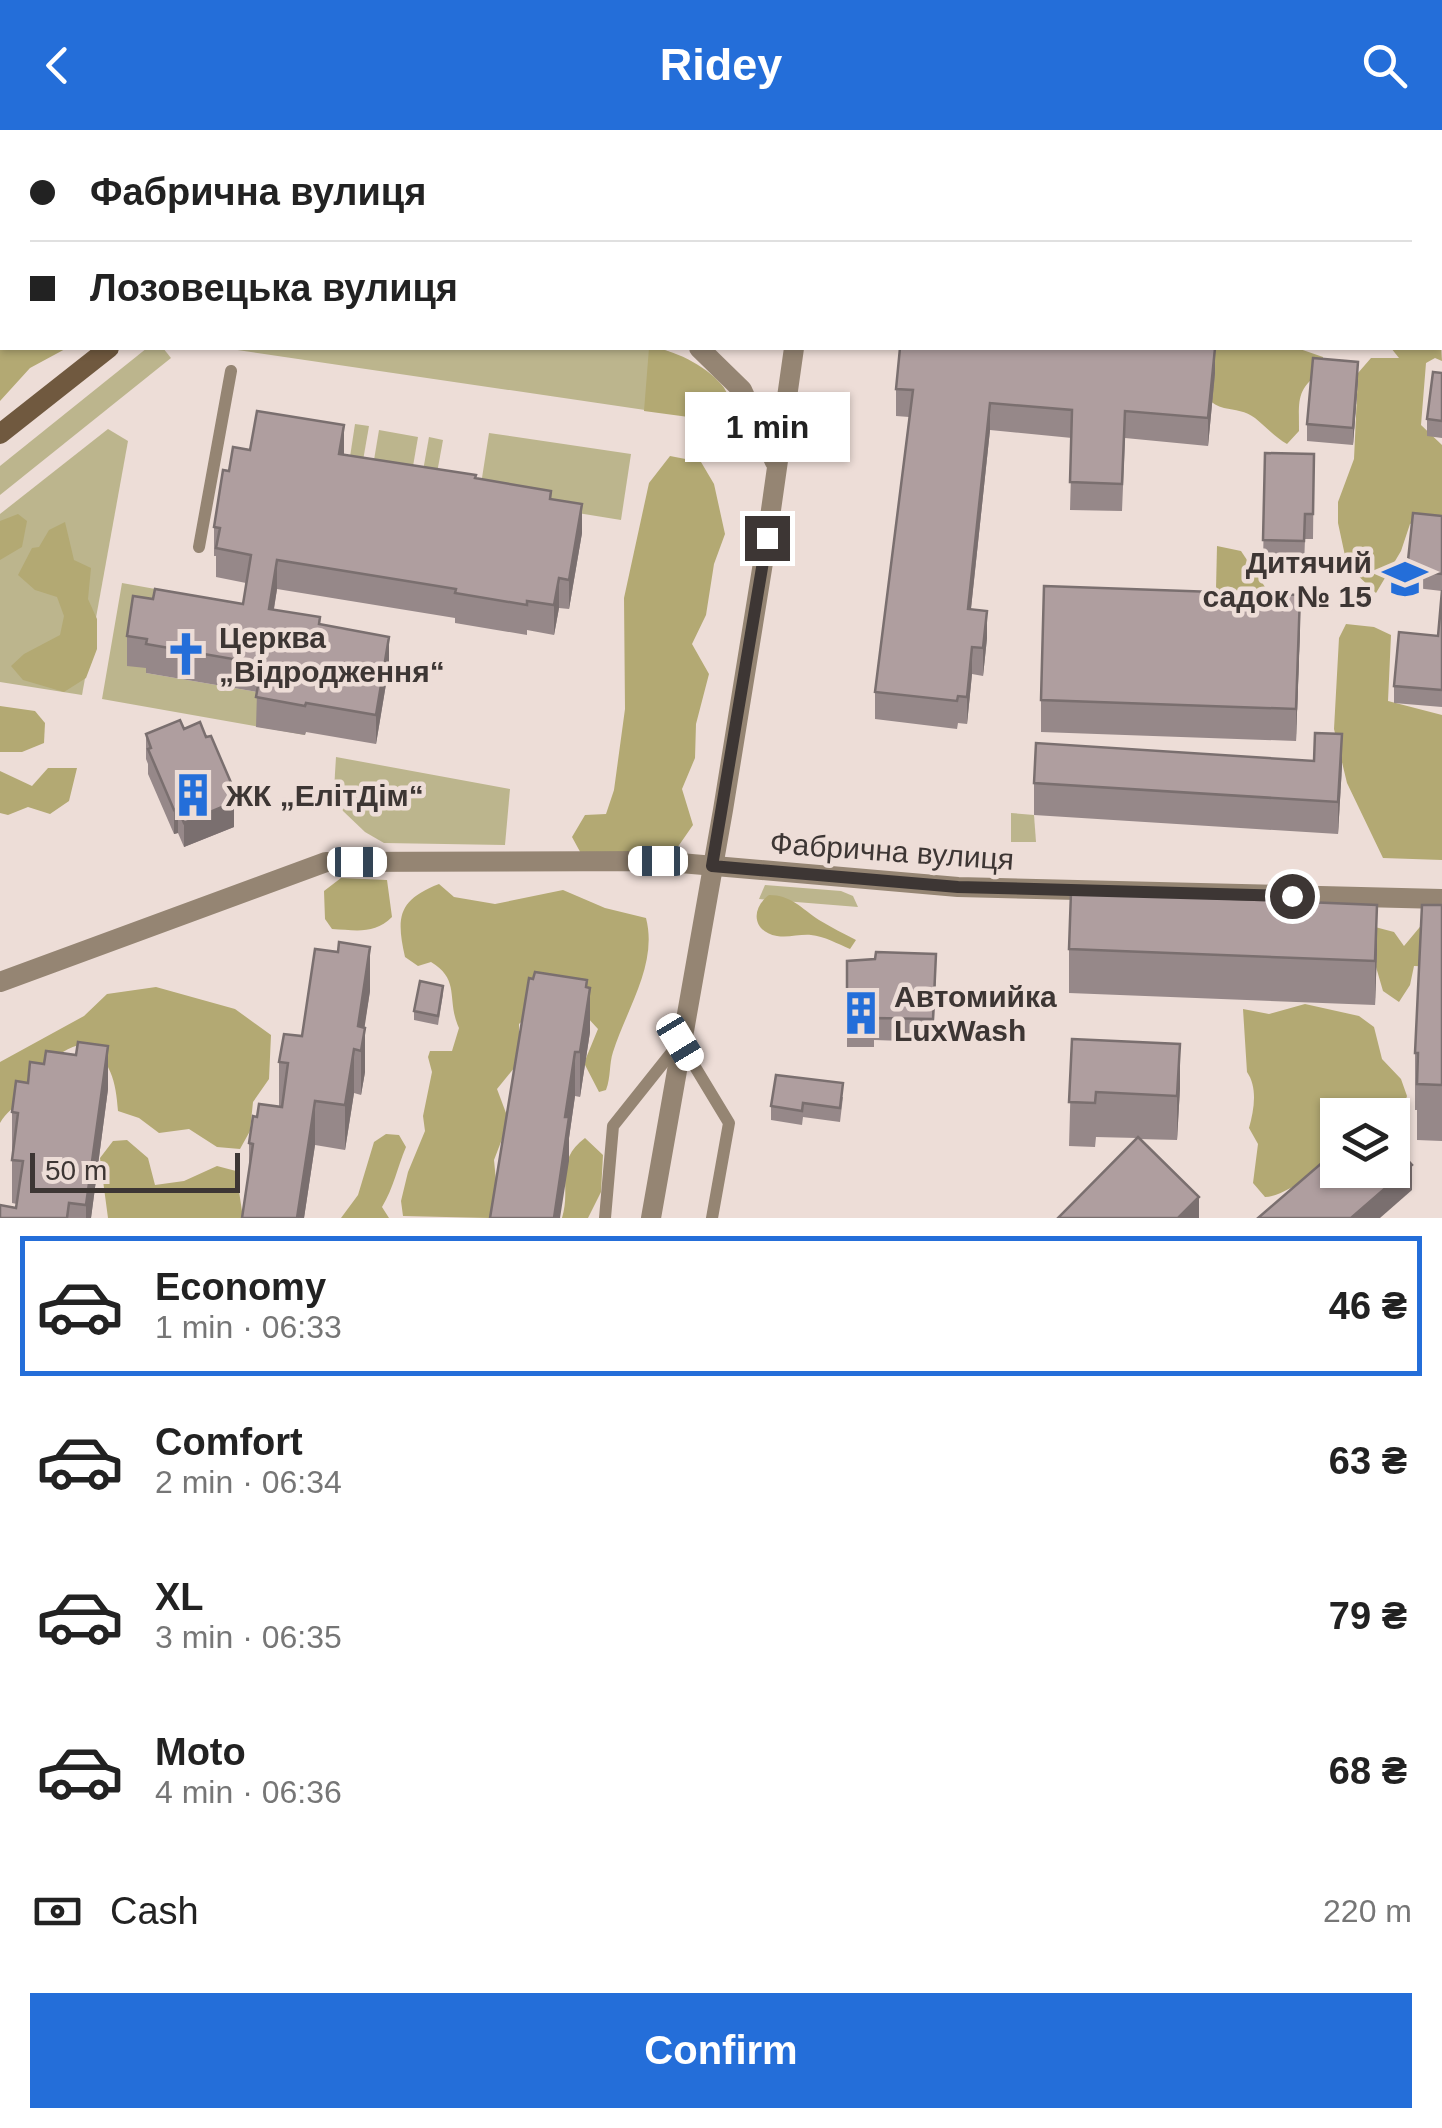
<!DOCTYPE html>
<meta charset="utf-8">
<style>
:root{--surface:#fff;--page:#f2f2f2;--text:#222;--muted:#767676;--line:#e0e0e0;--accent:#246ed9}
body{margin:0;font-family:Arial,sans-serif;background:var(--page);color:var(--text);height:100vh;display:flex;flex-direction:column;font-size:38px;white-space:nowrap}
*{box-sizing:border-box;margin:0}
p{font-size:32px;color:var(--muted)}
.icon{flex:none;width:55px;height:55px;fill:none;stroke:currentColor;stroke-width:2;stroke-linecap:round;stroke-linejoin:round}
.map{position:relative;height:1088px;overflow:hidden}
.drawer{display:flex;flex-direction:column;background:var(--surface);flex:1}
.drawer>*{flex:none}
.hud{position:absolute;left:0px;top:0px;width:1442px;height:220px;box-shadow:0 2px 8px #0004;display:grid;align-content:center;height:220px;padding:0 30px;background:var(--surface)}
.buttons{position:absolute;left:1320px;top:968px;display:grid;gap:20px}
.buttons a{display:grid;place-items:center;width:90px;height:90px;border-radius:0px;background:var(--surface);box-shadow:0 2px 8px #0004;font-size:50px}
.scale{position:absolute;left:30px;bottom:25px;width:210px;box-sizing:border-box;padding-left:10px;border:5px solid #3d3634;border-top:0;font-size:28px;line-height:35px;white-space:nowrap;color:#3d3634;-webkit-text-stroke:8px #edddd7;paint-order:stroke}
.end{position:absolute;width:45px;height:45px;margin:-22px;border:12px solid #3d3634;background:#fff;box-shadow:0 0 0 5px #fff}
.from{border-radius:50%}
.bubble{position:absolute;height:70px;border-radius:0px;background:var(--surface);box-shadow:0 2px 8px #0004;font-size:32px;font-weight:600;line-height:70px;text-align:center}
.car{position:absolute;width:30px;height:60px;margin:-30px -15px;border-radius:12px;box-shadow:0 0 8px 2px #0007;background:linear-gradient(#fff 24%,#345 0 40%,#fff 0 76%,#345 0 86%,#fff 0)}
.hud b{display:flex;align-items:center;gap:35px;height:95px;font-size:38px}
.hud b+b{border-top:2px solid var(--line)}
.hud i{width:25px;height:25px;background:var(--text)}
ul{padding:18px 0 0;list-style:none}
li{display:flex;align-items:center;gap:30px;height:140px;margin:0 20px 15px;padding:0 10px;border:5px solid transparent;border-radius:0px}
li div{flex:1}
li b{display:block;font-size:38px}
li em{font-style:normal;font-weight:600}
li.active{border-color:var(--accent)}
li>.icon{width:90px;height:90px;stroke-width:1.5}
.pay{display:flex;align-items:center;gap:25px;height:110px;padding:0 30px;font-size:38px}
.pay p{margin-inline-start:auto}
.primary-button{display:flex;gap:20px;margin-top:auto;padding:20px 30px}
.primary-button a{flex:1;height:115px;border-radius:0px;background:var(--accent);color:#fff;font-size:40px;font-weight:600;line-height:115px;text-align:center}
header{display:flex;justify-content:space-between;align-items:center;height:130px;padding:0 30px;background:var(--accent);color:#fff;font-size:45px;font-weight:600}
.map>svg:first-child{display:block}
</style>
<header><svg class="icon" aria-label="back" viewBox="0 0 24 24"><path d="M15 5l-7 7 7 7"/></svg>Ridey<svg class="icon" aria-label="search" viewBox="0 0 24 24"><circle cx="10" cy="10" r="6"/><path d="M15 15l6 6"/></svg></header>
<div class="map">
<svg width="1442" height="1088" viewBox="0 0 1442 1088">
<rect width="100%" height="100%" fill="#edddd7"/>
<!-- green -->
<g fill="#bcb58d">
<rect x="418" y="0" width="349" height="2"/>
<polygon points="147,218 163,218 171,228 0,365 0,336"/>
<path d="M224 218H660C695 233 726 253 733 293Z"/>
<polygon points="355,294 369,296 361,342 348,340"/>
<polygon points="108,299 128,311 82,565 0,552 0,384"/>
<polygon points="379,300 418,307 411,348 372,342"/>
<polygon points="489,303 631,324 621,390 479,367"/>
<polygon points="429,307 443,310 435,354 421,352"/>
<polygon points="122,453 194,466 146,543 311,571 305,605 102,569"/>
<polygon points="336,627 510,659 505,715 384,713 365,702 343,681 334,660"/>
<polygon points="1011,683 1034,685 1036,712 1011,712"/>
<polygon points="765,755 841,761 853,766 858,777 759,769"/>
</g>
<!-- forest -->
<g fill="#b3a973">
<polygon points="0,0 14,0 2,2 2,218 67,218 30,238 0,271"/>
<polygon points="1440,199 1442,231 1435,228 1426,233 1421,295 1442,315 1442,388 1432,386 1410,394 1401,421 1376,463 1347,435 1338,393 1338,372 1354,329 1358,243 1371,228 1399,228 1391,218 1440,218"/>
<path d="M649 218C672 218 706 236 721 254 730 263 731 280 733 293L644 281Z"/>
<path d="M1189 218H1297L1323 227V240C1296 260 1299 268 1299 301L1287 314C1275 307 1266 297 1255 288 1246 281 1235 280 1224 278 1198 272 1195 239 1189 218Z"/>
<polygon points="670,326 701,332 714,354 725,404 714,434 706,485 692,514 709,544 696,594 695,628 682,659 693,695 675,721 584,729 572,707 585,685 606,684 614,660 625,579 624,468 649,353"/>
<polygon points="18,384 27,391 22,417 0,430 0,391"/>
<polygon points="65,392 74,430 91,438 88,469 97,489 97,519 86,548 64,562 23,550 11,536 24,524 60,505 64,486 57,467 35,460 18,445 32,418 39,417 49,400"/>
<polygon points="1217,416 1241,421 1265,457 1247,477 1227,471 1216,459"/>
<polygon points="1346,494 1374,497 1391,505 1388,571 1442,585 1442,730 1383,728 1347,653 1334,599 1339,508"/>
<polygon points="0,576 35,581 45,593 44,613 22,622 0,622"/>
<polygon points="48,638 77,638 69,671 50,684 28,677 8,685 0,683 0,641 32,656"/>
<path d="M341 748 387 750 392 787C374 805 355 800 332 799L325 789 324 761Z"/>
<path d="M439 754 454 767 495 774 563 760 605 778 646 788C658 834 627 878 613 922 609 934 611 947 606 960L599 962 584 933 598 899 587 887 535 880 519 894V932L497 959 509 991 494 1030 497 1061 489 1088 403 1086 401 1071 408 1042 425 1001 423 986 432 942 428 927 430 921H452L459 898C446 870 461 850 431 832L418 836 405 827C396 787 398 770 439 754Z"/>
<path d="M769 765C791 765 801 778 819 790 831 797 844 804 856 810L850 819C838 814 824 806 811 805 800 804 788 808 777 806 753 802 750 779 769 765Z"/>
<polygon points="1429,786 1442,837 1414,836 1410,855 1399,872 1383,861 1367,806 1375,797 1394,802 1404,816"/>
<path d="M156 857 235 879 271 905 269 949 253 972 250 1001 240 1019 217 1017 189 999 159 1003 139 988 118 981C116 952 111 928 84 914 51 919 43 948 23 969 14 978 6 982 0 993V932L84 886 107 864Z"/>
<path d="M1305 874 1359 886 1374 897 1382 929 1401 949 1407 966 1402 982 1393 988 1392 985H1338L1337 1021 1316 1051C1292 1052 1284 1066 1265 1067L1253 1053 1258 1014 1249 998C1254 980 1258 958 1247 942L1243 879 1269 884Z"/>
<path d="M386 1004 399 1005 406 1017C397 1038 394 1057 382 1077L389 1088H341L358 1065 374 1012Z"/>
<path d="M585 1008 603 1025 601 1062 588 1088H562C572 1056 553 1032 585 1008Z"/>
<polygon points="127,1010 148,1028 155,1055 184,1051 217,1036 236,1041 243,1088 108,1088 100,1028 113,1011"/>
</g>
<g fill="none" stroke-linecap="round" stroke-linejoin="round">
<!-- lane -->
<g stroke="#958573" stroke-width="12">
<polyline points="199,417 231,241"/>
<polyline points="605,1088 613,996 680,912 729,993 712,1088"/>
</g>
<!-- street -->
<g stroke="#958573" stroke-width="20">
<polyline points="699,218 742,260 775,332"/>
<polyline points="0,852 326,732 657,731 958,757 1442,769"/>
<polyline points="651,1088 723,680 767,408 794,218"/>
</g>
<!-- secondary -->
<g stroke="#70593f" stroke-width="20">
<polyline points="394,0 395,2"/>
<polyline points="788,0 788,2"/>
<polyline points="363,2 366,0"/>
<polyline points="899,2 904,0"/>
<polyline points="0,304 109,218"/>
</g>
</g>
<!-- wall -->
<g fill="#968889">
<polygon points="2,8 2,105 0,101 0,10"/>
<rect x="1440" y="34" width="2" height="106"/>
<polygon points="1215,243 1208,316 1125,308 1122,381 1070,380 1072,308 990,300 971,479 987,508 983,546 972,544 967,594 958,593 957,599 875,589 875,562 909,287 896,286 896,259"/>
<polygon points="1442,243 1442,308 1427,306 1427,289"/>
<polygon points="1358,249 1353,315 1307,311 1307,294"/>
<polygon points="250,320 344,325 476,348 551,369 582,403 569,479 559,478 554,505 527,500 527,505 455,493 455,488 277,459 274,479 320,495 389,536 376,614 306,602 305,605 256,597 257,562 146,543 146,538 127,536 127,506 153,469 243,474 246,453 216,447 216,426 214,426 214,397 229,341"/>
<polygon points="1265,323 1314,324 1313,409 1305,409 1304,436 1263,435"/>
<polygon points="1442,386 1442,577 1394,573 1394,556 1438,506 1442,461 1407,457 1407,440"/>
<polygon points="1300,497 1296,611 1041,602 1041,570"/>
<polygon points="184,599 232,667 234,697 184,717 178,703 174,704 148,644 148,634 146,629 146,604"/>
<polygon points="1314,631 1342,636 1338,704 1034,685 1034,653"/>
<polygon points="1442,775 1442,1011 1417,1010 1417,980 1415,980 1415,923"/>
<polygon points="1069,819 1377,819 1375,875 1069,863"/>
<polygon points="847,831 936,846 933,912 874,910 874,917 847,917"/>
<polygon points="533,849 587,857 590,902 580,967 575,966 569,1008 569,1031"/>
<polygon points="370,861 364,897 365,942 361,965 354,963 345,1020 315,1015 304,1088 242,1088 249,1041 249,1013 257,987 279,976 279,932 302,906"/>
<polygon points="443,864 438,895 414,890 414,881"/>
<polygon points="1072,909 1180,958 1177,1010 1139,1009 1199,1088 1137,1008 1096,1007 1095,1017 1069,1016"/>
<polygon points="108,959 91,1088 0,1088 16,1078 17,1074 12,1073 12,982"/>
<polygon points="843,967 840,992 803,987 802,995 771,990 771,976"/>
</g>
<!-- shaded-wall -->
<g fill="#7a6f6f">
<polygon points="34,0 49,0 45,2 34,2"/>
<polygon points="1215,218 1215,243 1208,316 1208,288"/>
<polygon points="1358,232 1358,249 1353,315 1353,298"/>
<polygon points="990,273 990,300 968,506 968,479"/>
<polygon points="344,295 344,325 339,324"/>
<polygon points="582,374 582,403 569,479 569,450"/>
<polygon points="277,430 277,459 269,508 269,479"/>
<polygon points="559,448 559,478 554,505 554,475"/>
<polygon points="1300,465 1300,497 1296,611 1296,579"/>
<polygon points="987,481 987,508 983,546 983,518"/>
<polygon points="389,507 389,536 376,614 376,585"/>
<polygon points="972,517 972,544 967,594 967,567"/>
<polygon points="1342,604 1342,636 1338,704 1338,672"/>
<polygon points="232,655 232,673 234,672 234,697 184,717 184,693 228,657"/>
<polygon points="178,678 178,703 174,704 174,680"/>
<polygon points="1377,775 1377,819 1375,875 1375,831"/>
<polygon points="370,817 370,861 361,921 358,896"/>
<polygon points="587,850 587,882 590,858 590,902 580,967 580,922"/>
<polygon points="365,898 365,942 361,965 361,921"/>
<polygon points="1180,914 1180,958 1177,1010 1177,966"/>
<polygon points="108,916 108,959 91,1088 86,1088 86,1075"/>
<polygon points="354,919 354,963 345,1020 345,975"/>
<polygon points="575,922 575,966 569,1008 569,1031 560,1088 554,1088 565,987"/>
<polygon points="315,971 315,1015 304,1088 297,1088"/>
<polygon points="1412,1035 1412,1060 1380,1088 1351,1088"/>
<polygon points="1199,1067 1199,1088 1178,1088"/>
</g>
<!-- building -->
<g fill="#af9e9f" stroke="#7a6f6f" stroke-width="2.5">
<polygon points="2,8 2,80 0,76 0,10"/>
<rect x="1440" y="34" width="2" height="65"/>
<polygon points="900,218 1215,218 1208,288 1125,281 1122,354 1070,352 1072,280 990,273 968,479 987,481 983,518 972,517 967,567 958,566 957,571 875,562 913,260 896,259"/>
<polygon points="1313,228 1358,232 1353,298 1307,294"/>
<polygon points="1433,242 1442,243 1442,291 1427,289"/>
<polygon points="257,281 344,295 339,324 476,345 475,348 551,361 550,369 582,374 569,450 559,448 554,475 527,471 527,475 455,463 456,459 277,430 269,479 320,487 319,494 389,507 376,585 306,573 305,576 256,567 262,534 146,514 147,509 127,506 133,466 153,469 155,459 243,474 251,425 216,418 220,398 214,397 223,340 229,341 233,317 250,320"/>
<polygon points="1265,323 1314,324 1313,384 1305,384 1304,411 1263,410"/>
<polygon points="1413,383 1442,386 1442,444 1407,440"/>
<polygon points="1044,456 1300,465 1296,579 1041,570"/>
<polygon points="1442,460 1442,560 1394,556 1399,502 1438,506"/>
<polygon points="180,590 184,599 200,592 206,607 211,606 232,655 228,657 234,672 184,693 178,678 174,680 148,619 151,618 146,604"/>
<polygon points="1315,603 1342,604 1338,672 1034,653 1036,613 1314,631"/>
<polygon points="1071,762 1377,775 1375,831 1069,819"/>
<polygon points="1422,775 1442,775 1442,955 1417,954 1418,923 1415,923"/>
<polygon points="339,812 370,817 358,896 365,898 361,921 354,919 345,975 315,971 297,1088 242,1088 253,1014 249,1013 253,986 257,987 259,974 282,977 288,933 279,932 284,904 302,906 315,819 338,822"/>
<polygon points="876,822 936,824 933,889 874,888 874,895 847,895 847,831 875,829"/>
<polygon points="535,842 587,850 586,857 590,858 580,922 575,922 565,987 569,987 554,1088 490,1088 529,848 533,849"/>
<polygon points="420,851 443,856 438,886 414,881"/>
<polygon points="1072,909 1180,914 1177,966 1096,962 1095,973 1069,972"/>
<polygon points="78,912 108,916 86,1075 69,1073 67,1088 0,1088 0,1075 16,1078 23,1031 12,1030 18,983 12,982 16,951 28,953 30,932 44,934 46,921 76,925"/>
<polygon points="776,945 843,953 840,978 803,973 802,981 771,976"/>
<polygon points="1138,1007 1199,1067 1178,1088 1058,1088"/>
<polygon points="1392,1013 1412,1035 1351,1088 1258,1088 1338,1019 1338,1040 1392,1040"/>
</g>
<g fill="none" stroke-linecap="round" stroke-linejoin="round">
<!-- route -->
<polyline stroke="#3d3634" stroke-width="12" points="767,408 712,736 958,757 1292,766"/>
</g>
<!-- icons -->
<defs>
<g id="school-bare" transform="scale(3.45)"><path d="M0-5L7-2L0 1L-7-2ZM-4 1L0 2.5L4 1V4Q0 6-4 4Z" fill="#246ed9" stroke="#edddd7" stroke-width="2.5" paint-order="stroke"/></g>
<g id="church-bare" transform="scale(3.45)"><path d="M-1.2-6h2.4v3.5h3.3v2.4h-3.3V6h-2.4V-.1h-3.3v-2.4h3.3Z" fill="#246ed9" stroke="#edddd7" stroke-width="2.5" paint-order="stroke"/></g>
<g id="building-bare" transform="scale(3.45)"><path d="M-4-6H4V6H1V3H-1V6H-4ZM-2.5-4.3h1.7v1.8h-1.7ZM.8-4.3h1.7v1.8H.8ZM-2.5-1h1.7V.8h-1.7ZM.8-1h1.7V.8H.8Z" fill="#246ed9" stroke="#edddd7" stroke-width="2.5" paint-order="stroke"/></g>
</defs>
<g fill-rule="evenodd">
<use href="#school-bare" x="1405" y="449"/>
<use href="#church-bare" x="186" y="524"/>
<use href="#building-bare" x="193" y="665"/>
<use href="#building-bare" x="861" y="883"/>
</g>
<g text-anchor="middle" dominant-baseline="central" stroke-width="9" stroke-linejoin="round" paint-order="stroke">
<!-- poi labels -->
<g font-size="30" font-weight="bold" fill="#3d3634" stroke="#edddd7" text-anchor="start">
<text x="1372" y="432" text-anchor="end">Дитячий<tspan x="1372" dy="34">садок № 15</tspan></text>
<text x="219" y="507">Церква<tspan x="219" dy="34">„Відродження“</tspan></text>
<text x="226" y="665">ЖК „ЕлітДім“</text>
<text x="894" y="866">Автомийка<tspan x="894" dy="34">LuxWash</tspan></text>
</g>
<!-- street labels -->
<g font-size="30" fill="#3d3634" stroke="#edddd7">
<text transform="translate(892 721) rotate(4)">Фабрична вулиця</text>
</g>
</g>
</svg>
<div class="buttons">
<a><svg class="icon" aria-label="layers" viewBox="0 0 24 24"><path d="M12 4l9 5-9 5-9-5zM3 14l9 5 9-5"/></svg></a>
</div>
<div class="scale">50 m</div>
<i class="end from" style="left:1292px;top:766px"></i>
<i class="end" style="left:767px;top:408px"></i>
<div class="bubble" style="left:685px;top:262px;width:165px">1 min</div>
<i class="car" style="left:658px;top:731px;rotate:270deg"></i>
<i class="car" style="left:357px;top:732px;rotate:90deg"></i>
<i class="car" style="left:680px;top:912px;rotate:149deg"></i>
<div class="hud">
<b><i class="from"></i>Фабрична вулиця</b>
<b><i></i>Лозовецька вулиця</b>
</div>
</div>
<section class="drawer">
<ul>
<li class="active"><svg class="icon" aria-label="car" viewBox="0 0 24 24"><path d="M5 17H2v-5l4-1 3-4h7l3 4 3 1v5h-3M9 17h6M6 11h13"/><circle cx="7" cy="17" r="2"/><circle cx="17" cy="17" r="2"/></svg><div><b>Economy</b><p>1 min · 06:33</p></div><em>46 ₴</em></li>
<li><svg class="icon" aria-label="car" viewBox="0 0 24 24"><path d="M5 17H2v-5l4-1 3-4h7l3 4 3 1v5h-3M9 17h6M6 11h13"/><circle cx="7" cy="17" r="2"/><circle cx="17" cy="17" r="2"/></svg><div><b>Comfort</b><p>2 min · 06:34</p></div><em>63 ₴</em></li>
<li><svg class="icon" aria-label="car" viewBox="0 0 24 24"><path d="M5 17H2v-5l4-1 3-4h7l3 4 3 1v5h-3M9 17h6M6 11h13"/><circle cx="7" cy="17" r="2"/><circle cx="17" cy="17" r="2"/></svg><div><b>XL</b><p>3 min · 06:35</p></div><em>79 ₴</em></li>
<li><svg class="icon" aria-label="car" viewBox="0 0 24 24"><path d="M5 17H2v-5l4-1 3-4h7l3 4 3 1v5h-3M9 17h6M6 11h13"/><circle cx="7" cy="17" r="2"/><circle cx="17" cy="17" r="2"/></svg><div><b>Moto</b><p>4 min · 06:36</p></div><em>68 ₴</em></li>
</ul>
<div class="pay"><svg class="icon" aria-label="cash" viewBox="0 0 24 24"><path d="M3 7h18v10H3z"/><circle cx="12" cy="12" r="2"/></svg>Cash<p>220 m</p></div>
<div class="primary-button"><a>Confirm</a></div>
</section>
